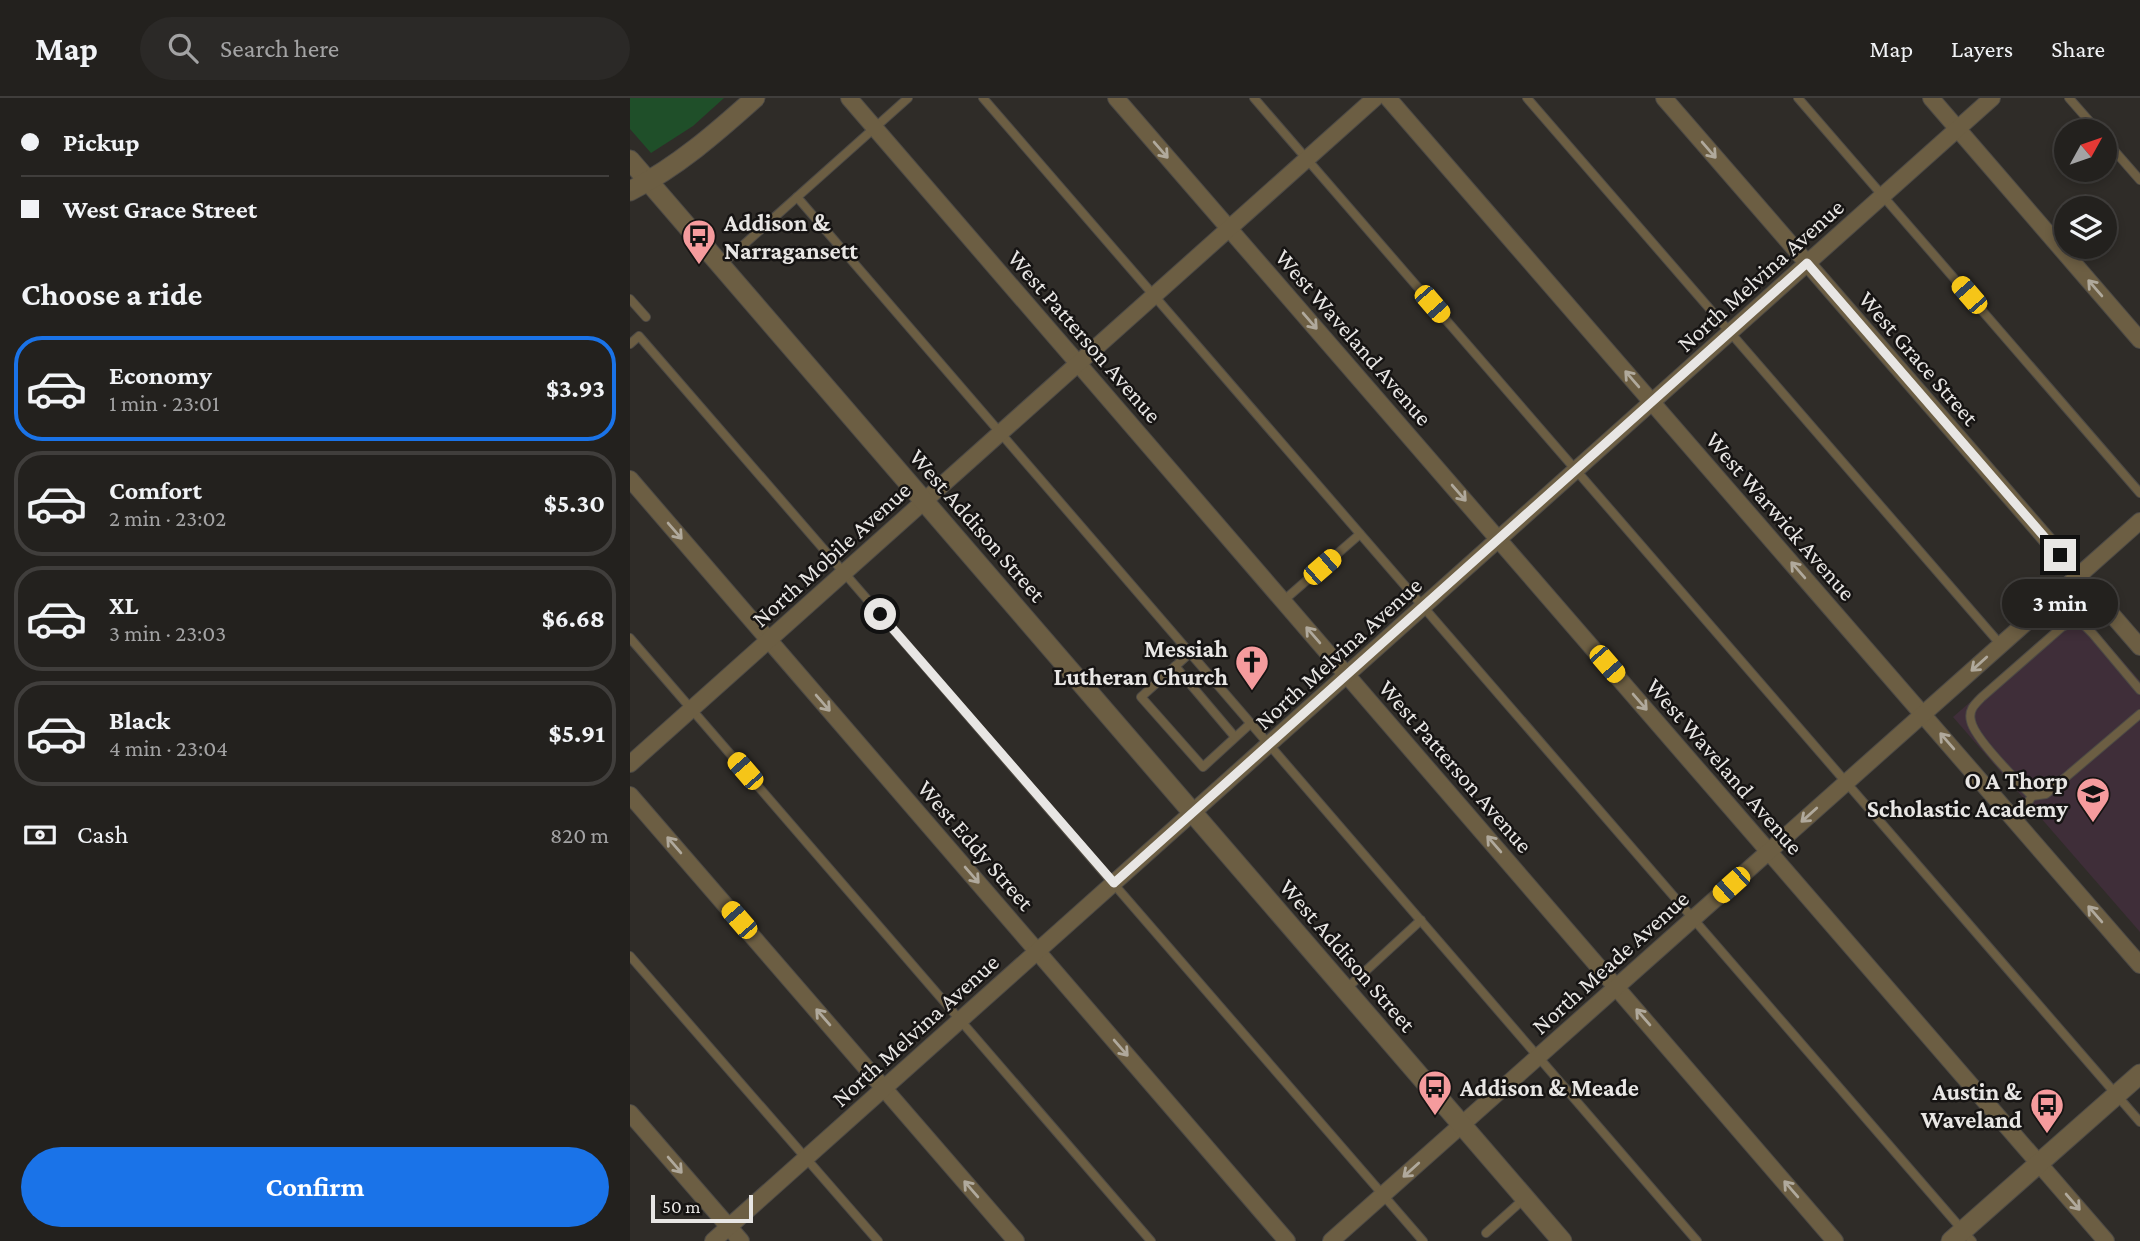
<!DOCTYPE html>
<meta charset="utf-8">
<style>
:root{--surface:#23211e;--page:#2b2927;--text:#f1f3f6;--muted:#a3a3a4;--line:#403e3c;--accent:#1a73e8}
body{margin:0;font-family:"Crimson Pro",serif;background:var(--page);color:var(--text);height:100vh;display:flex;flex-direction:column;font-size:26px;white-space:nowrap}
*{box-sizing:border-box;margin:0}
p{font-size:23px;color:var(--muted)}
.icon{flex:none;width:38px;height:38px;fill:none;stroke:currentColor;stroke-width:2;stroke-linecap:round;stroke-linejoin:round}
.map{position:relative;flex:1;overflow:hidden}
.details{display:flex;flex-direction:column;background:var(--surface);width:630px}
.details>*{flex:none}
.hud{display:grid;align-content:center;height:154px;padding:0 21px;background:var(--surface)}
.needle{width:46px;rotate:50deg}
.tools{position:absolute;left:1424px;top:21px;display:grid;gap:14px}
.tools a{display:grid;place-items:center;width:63px;height:63px;border-radius:50%;background:var(--surface);box-shadow:0 4px 10px #0003,0 0 0 2px var(--line);font-size:35px}
.scale{position:absolute;left:21px;bottom:18px;width:102px;box-sizing:border-box;padding-left:7px;border:4px solid #e8e6e4;border-top:0;font-size:19px;line-height:24px;white-space:nowrap;color:#e8e6e4;-webkit-text-stroke:5px #161413;paint-order:stroke}
.end{position:absolute;width:32px;height:32px;margin:-16px;border:9px solid #e8e6e4;background:#111;box-shadow:0 0 0 4px #111}
.from{border-radius:50%}
.bubble{position:absolute;height:49px;border-radius:24px;background:var(--surface);box-shadow:0 4px 10px #0003,0 0 0 2px var(--line);font-size:23px;font-weight:700;line-height:49px;text-align:center}
.car{position:absolute;width:21px;height:42px;margin:-21px -10px;border-radius:9px;box-shadow:0 0 5px 2px #0007;background:linear-gradient(#f5c518 24%,#345 0 40%,#f5c518 0 76%,#345 0 86%,#f5c518 0)}
.hud b{display:flex;align-items:center;gap:24px;height:66px;font-size:26px}
.hud b+b{border-top:2px solid var(--line)}
.hud i{width:18px;height:18px;background:var(--text)}
ul{padding:0;list-style:none}
li{display:flex;align-items:center;gap:21px;height:105px;margin:0 14px 10px;padding:0 7px;border:4px solid var(--line);border-radius:28px}
li div{flex:1}
li b{display:block;font-size:26px}
li em{font-style:normal;font-weight:700}
li.current{border-color:var(--accent)}
li>.icon{width:63px;height:63px;stroke-width:1.5}
h2{padding:0 21px;font-size:32px;line-height:84px}
.pay{display:flex;align-items:center;gap:18px;height:77px;padding:0 21px;font-size:26px}
.pay p{margin-inline-start:auto}
.cta{display:flex;gap:14px;margin-top:auto;padding:14px 21px}
.cta a{flex:1;height:80px;border-radius:42px;background:var(--accent);color:#fff;font-size:28px;font-weight:700;line-height:80px;text-align:center}
header{display:flex;align-items:center;gap:42px;box-sizing:border-box;height:98px;padding:0 35px;background:var(--surface);border-bottom:2px solid var(--line)}
header strong{font-size:33px}
nav{display:flex;gap:38px;margin-inline-start:auto;font-size:24px}
.search{width:490px;height:63px;background:var(--page);display:flex;align-items:center;gap:18px;box-sizing:border-box;padding:0 24px;border-radius:38px;color:var(--muted);font-size:26px}
main{display:flex;flex:1;min-height:0}
.map>svg:first-child{display:block}
</style>
<header>
<strong>Map</strong>
<div class="search"><svg class="icon" aria-label="search" viewBox="0 0 24 24"><circle cx="10" cy="10" r="6"/><path d="M15 15l6 6"/></svg>Search here</div>
<nav><a>Map</a><a>Layers</a><a>Share</a></nav>
</header>
<main>
<section class="details">
<div class="hud">
<b><i class="from"></i>Pickup</b>
<b><i></i>West Grace Street</b>
</div>
<h2>Choose a ride</h2>
<ul>
<li class="current"><svg class="icon" aria-label="car" viewBox="0 0 24 24"><path d="M5 17H2v-5l4-1 3-4h7l3 4 3 1v5h-3M9 17h6M6 11h13"/><circle cx="7" cy="17" r="2"/><circle cx="17" cy="17" r="2"/></svg><div><b>Economy</b><p>1 min · 23:01</p></div><em>$3.93</em></li>
<li><svg class="icon" aria-label="car" viewBox="0 0 24 24"><path d="M5 17H2v-5l4-1 3-4h7l3 4 3 1v5h-3M9 17h6M6 11h13"/><circle cx="7" cy="17" r="2"/><circle cx="17" cy="17" r="2"/></svg><div><b>Comfort</b><p>2 min · 23:02</p></div><em>$5.30</em></li>
<li><svg class="icon" aria-label="car" viewBox="0 0 24 24"><path d="M5 17H2v-5l4-1 3-4h7l3 4 3 1v5h-3M9 17h6M6 11h13"/><circle cx="7" cy="17" r="2"/><circle cx="17" cy="17" r="2"/></svg><div><b>XL</b><p>3 min · 23:03</p></div><em>$6.68</em></li>
<li><svg class="icon" aria-label="car" viewBox="0 0 24 24"><path d="M5 17H2v-5l4-1 3-4h7l3 4 3 1v5h-3M9 17h6M6 11h13"/><circle cx="7" cy="17" r="2"/><circle cx="17" cy="17" r="2"/></svg><div><b>Black</b><p>4 min · 23:04</p></div><em>$5.91</em></li>
</ul>
<div class="pay"><svg class="icon" aria-label="cash" viewBox="0 0 24 24"><path d="M3 7h18v10H3z"/><circle cx="12" cy="12" r="2"/></svg>Cash<p>820 m</p></div>
<div class="cta"><a>Confirm</a></div>
</section>
<div class="map">
<svg width="1510" height="1143" viewBox="0 0 1510 1143">
<rect width="100%" height="100%" fill="#2f2c28"/>
<!-- education -->
<polygon fill="#3f2e39" points="1447,511 1510,583 1510,834 1323,619"/>
<!-- green -->
<polygon fill="#1f4f29" points="0,0 94,0 63,28 21,55 0,31"/>
<g fill="none" stroke-linecap="round" stroke-linejoin="round">
<!-- service casing -->
<g stroke="#4d4a46" stroke-width="10">
<g id="service">
<polyline points="353,0 1342,1143"/>
<polyline points="624,0 1510,1024"/>
<polyline points="897,0 1371,547"/>
<polyline points="1168,0 1510,395"/>
<polyline points="1439,0 1468,33"/>
<polyline points="1475,42 1510,82"/>
<polyline points="167,99 1067,1143"/>
<polyline points="92,166 278,0"/>
<polyline points="0,201 16,219"/>
<polyline points="0,246 9,238 793,1143"/>
<polyline points="653,503 730,436"/>
<polyline points="0,540 521,1143"/>
<polyline points="560,555 511,599 573,669 621,625"/>
<polyline points="545,568 605,639"/>
<path d="M1510 592 1463 536 1455 528 1442 524 1432 529 1352 599C1345 606 1338 612 1341 623 1344 640 1388 684 1402 698L1416 696 1510 616"/>
<polyline points="1383,720 1397,706 1402,698"/>
<polyline points="0,858 248,1143"/>
<polyline points="716,891 791,822"/>
<polyline points="856,1135 895,1100"/>
</g>
</g>
<!-- minor casing -->
<g stroke="#4d4a46" stroke-width="18">
<g id="minor">
<polyline points="219,0 1205,1143"/>
<polyline points="486,0 1476,1143"/>
<polyline points="758,0 1510,867"/>
<polyline points="1034,0 1510,549"/>
<polyline points="1301,0 1510,242"/>
<polyline points="0,381 657,1143"/>
<polyline points="0,666 745,0"/>
<polyline points="0,697 386,1143"/>
<polyline points="0,1015 111,1143"/>
<polyline points="83,1143 1362,0"/>
<polyline points="701,1143 1510,423"/>
</g>
</g>
<!-- tertiary casing -->
<g stroke="#4d4a46" stroke-width="21">
<g id="tertiary">
<polyline points="0,62 932,1143"/>
<path d="M0 93C47 69 86 35 125 0"/>
<polyline points="1321,1143 1510,976"/>
</g>
</g>
<!-- service -->
<use href="#service" stroke="#6c5e43" stroke-width="8"/>
<!-- minor -->
<use href="#minor" stroke="#6c5e43" stroke-width="16"/>
<!-- tertiary -->
<use href="#tertiary" stroke="#6c5e43" stroke-width="19"/>
</g>
<!-- one-way arrows -->
<defs><path id="oneway-shaft" d="M-6 0H5M1.5-3L5.5 0L1.5 3" fill="none" stroke-width="1.6" stroke-linecap="round" stroke-linejoin="round" transform="scale(1.75)"/></defs>
<g stroke="#b0a99c">
<use href="#oneway-shaft" transform="translate(531 52) rotate(49)"/>
<use href="#oneway-shaft" transform="translate(1079 52) rotate(49)"/>
<use href="#oneway-shaft" transform="translate(1465 190) rotate(-131)"/>
<use href="#oneway-shaft" transform="translate(680 223) rotate(49)"/>
<use href="#oneway-shaft" transform="translate(1002 281) rotate(-131)"/>
<use href="#oneway-shaft" transform="translate(829 395) rotate(49)"/>
<use href="#oneway-shaft" transform="translate(45 433) rotate(49)"/>
<use href="#oneway-shaft" transform="translate(1168 472) rotate(-131)"/>
<use href="#oneway-shaft" transform="translate(683 537) rotate(-131)"/>
<use href="#oneway-shaft" transform="translate(1349 566) rotate(138)"/>
<use href="#oneway-shaft" transform="translate(1010 604) rotate(49)"/>
<use href="#oneway-shaft" transform="translate(193 605) rotate(49)"/>
<use href="#oneway-shaft" transform="translate(1317 643) rotate(-131)"/>
<use href="#oneway-shaft" transform="translate(1179 717) rotate(138)"/>
<use href="#oneway-shaft" transform="translate(864 746) rotate(-131)"/>
<use href="#oneway-shaft" transform="translate(44 747) rotate(-131)"/>
<use href="#oneway-shaft" transform="translate(342 777) rotate(49)"/>
<use href="#oneway-shaft" transform="translate(1465 816) rotate(-131)"/>
<use href="#oneway-shaft" transform="translate(193 919) rotate(-131)"/>
<use href="#oneway-shaft" transform="translate(1013 919) rotate(-131)"/>
<use href="#oneway-shaft" transform="translate(491 950) rotate(49)"/>
<use href="#oneway-shaft" transform="translate(45 1067) rotate(49)"/>
<use href="#oneway-shaft" transform="translate(781 1072) rotate(138)"/>
<use href="#oneway-shaft" transform="translate(341 1091) rotate(-131)"/>
<use href="#oneway-shaft" transform="translate(1161 1091) rotate(-131)"/>
<use href="#oneway-shaft" transform="translate(1443 1104) rotate(49)"/>
</g>
<g fill="none" stroke-linecap="round" stroke-linejoin="round">
<!-- route -->
<polyline stroke="#e8e6e4" stroke-width="9" points="250,516 484,785 1177,165 1430,457"/>
</g>
<!-- icons -->
<defs>
<g id="bus-pin" transform="scale(1.75)"><path d="M0 17L-7.5 6A9.5 9.5 0 1 1 7.5 6Z" fill="#f59b9d" stroke="#161413"/><path d="M-5-6H5V4H4V6H2V4H-2V6H-4V4H-5ZM-3.5-4V0h7V-4ZM-3.5 1.2v1.5H-2V1.2ZM2 1.2v1.5H3.5V1.2Z" fill="#111"/></g>
<g id="church-pin" transform="scale(1.75)"><path d="M0 17L-7.5 6A9.5 9.5 0 1 1 7.5 6Z" fill="#f59b9d" stroke="#161413"/><path d="M-1.2-6h2.4v3.5h3.3v2.4h-3.3V6h-2.4V-.1h-3.3v-2.4h3.3Z" fill="#111"/></g>
<g id="school-pin" transform="scale(1.75)"><path d="M0 17L-7.5 6A9.5 9.5 0 1 1 7.5 6Z" fill="#f59b9d" stroke="#161413"/><path d="M0-5L7-2L0 1L-7-2ZM-4 1L0 2.5L4 1V4Q0 6-4 4Z" fill="#111"/></g>
</defs>
<g fill-rule="evenodd">
<use href="#bus-pin" x="69" y="138"/>
<use href="#church-pin" x="622" y="564"/>
<use href="#school-pin" x="1463" y="696"/>
<use href="#bus-pin" x="805" y="989"/>
<use href="#bus-pin" x="1417" y="1007"/>
</g>
<g text-anchor="middle" dominant-baseline="central" stroke-width="5" stroke-linejoin="round" paint-order="stroke">
<!-- poi labels -->
<g font-size="24" font-weight="bold" fill="#e8e6e4" stroke="#161413" text-anchor="end">
<text x="94" y="124" text-anchor="start">Addison &amp;<tspan x="94" dy="28">Narragansett</tspan></text>
<text x="598" y="550">Messiah<tspan x="598" dy="28">Lutheran Church</tspan></text>
<text x="1438" y="682">O A Thorp<tspan x="1438" dy="28">Scholastic Academy</tspan></text>
<text x="830" y="989" text-anchor="start">Addison &amp; Meade</text>
<text x="1392" y="993">Austin &amp;<tspan x="1392" dy="28">Waveland</tspan></text>
</g>
<!-- street labels -->
<g font-size="24" fill="#e8e6e4" stroke="#161413">
<text transform="translate(1130 177) rotate(-42)">North Melvina Avenue</text>
<text transform="translate(455 238) rotate(49)">West Patterson Avenue</text>
<text transform="translate(724 239) rotate(49)">West Waveland Avenue</text>
<text transform="translate(1289 260) rotate(49)">West Grace Street</text>
<text transform="translate(1151 418) rotate(49)">West Warwick Avenue</text>
<text transform="translate(348 427) rotate(49)">West Addison Street</text>
<text transform="translate(201 456) rotate(-42)">North Mobile Avenue</text>
<text transform="translate(708 555) rotate(-42)">North Melvina Avenue</text>
<text transform="translate(826 668) rotate(49)">West Patterson Avenue</text>
<text transform="translate(1095 668) rotate(49)">West Waveland Avenue</text>
<text transform="translate(346 747) rotate(49)">West Eddy Street</text>
<text transform="translate(718 857) rotate(49)">West Addison Street</text>
<text transform="translate(980 864) rotate(-42)">North Meade Avenue</text>
<text transform="translate(285 932) rotate(-42)">North Melvina Avenue</text>
</g>
</g>
</svg>
<div class="tools">
<a><svg class="needle" viewBox="-14 -14 28 28"><path d="M0-13l5 13h-10z" fill="#e53935"/><path d="M0 13l5-13h-10z" fill="#a3a3a4"/></svg></a>
<a><svg class="icon" aria-label="layers" viewBox="0 0 24 24"><path d="M12 4l9 5-9 5-9-5zM3 14l9 5 9-5"/></svg></a>
</div>
<div class="scale">50 m</div>
<i class="end from" style="left:250px;top:516px"></i>
<i class="end" style="left:1430px;top:457px"></i>
<div class="bubble" style="left:1372px;top:481px;width:116px">3 min</div>
<i class="car" style="left:1339px;top:197px;rotate:319deg"></i>
<i class="car" style="left:802px;top:206px;rotate:139deg"></i>
<i class="car" style="left:692px;top:469px;rotate:49deg"></i>
<i class="car" style="left:977px;top:566px;rotate:139deg"></i>
<i class="car" style="left:115px;top:673px;rotate:319deg"></i>
<i class="car" style="left:1101px;top:787px;rotate:228deg"></i>
<i class="car" style="left:109px;top:822px;rotate:319deg"></i>
</div>
</main>
